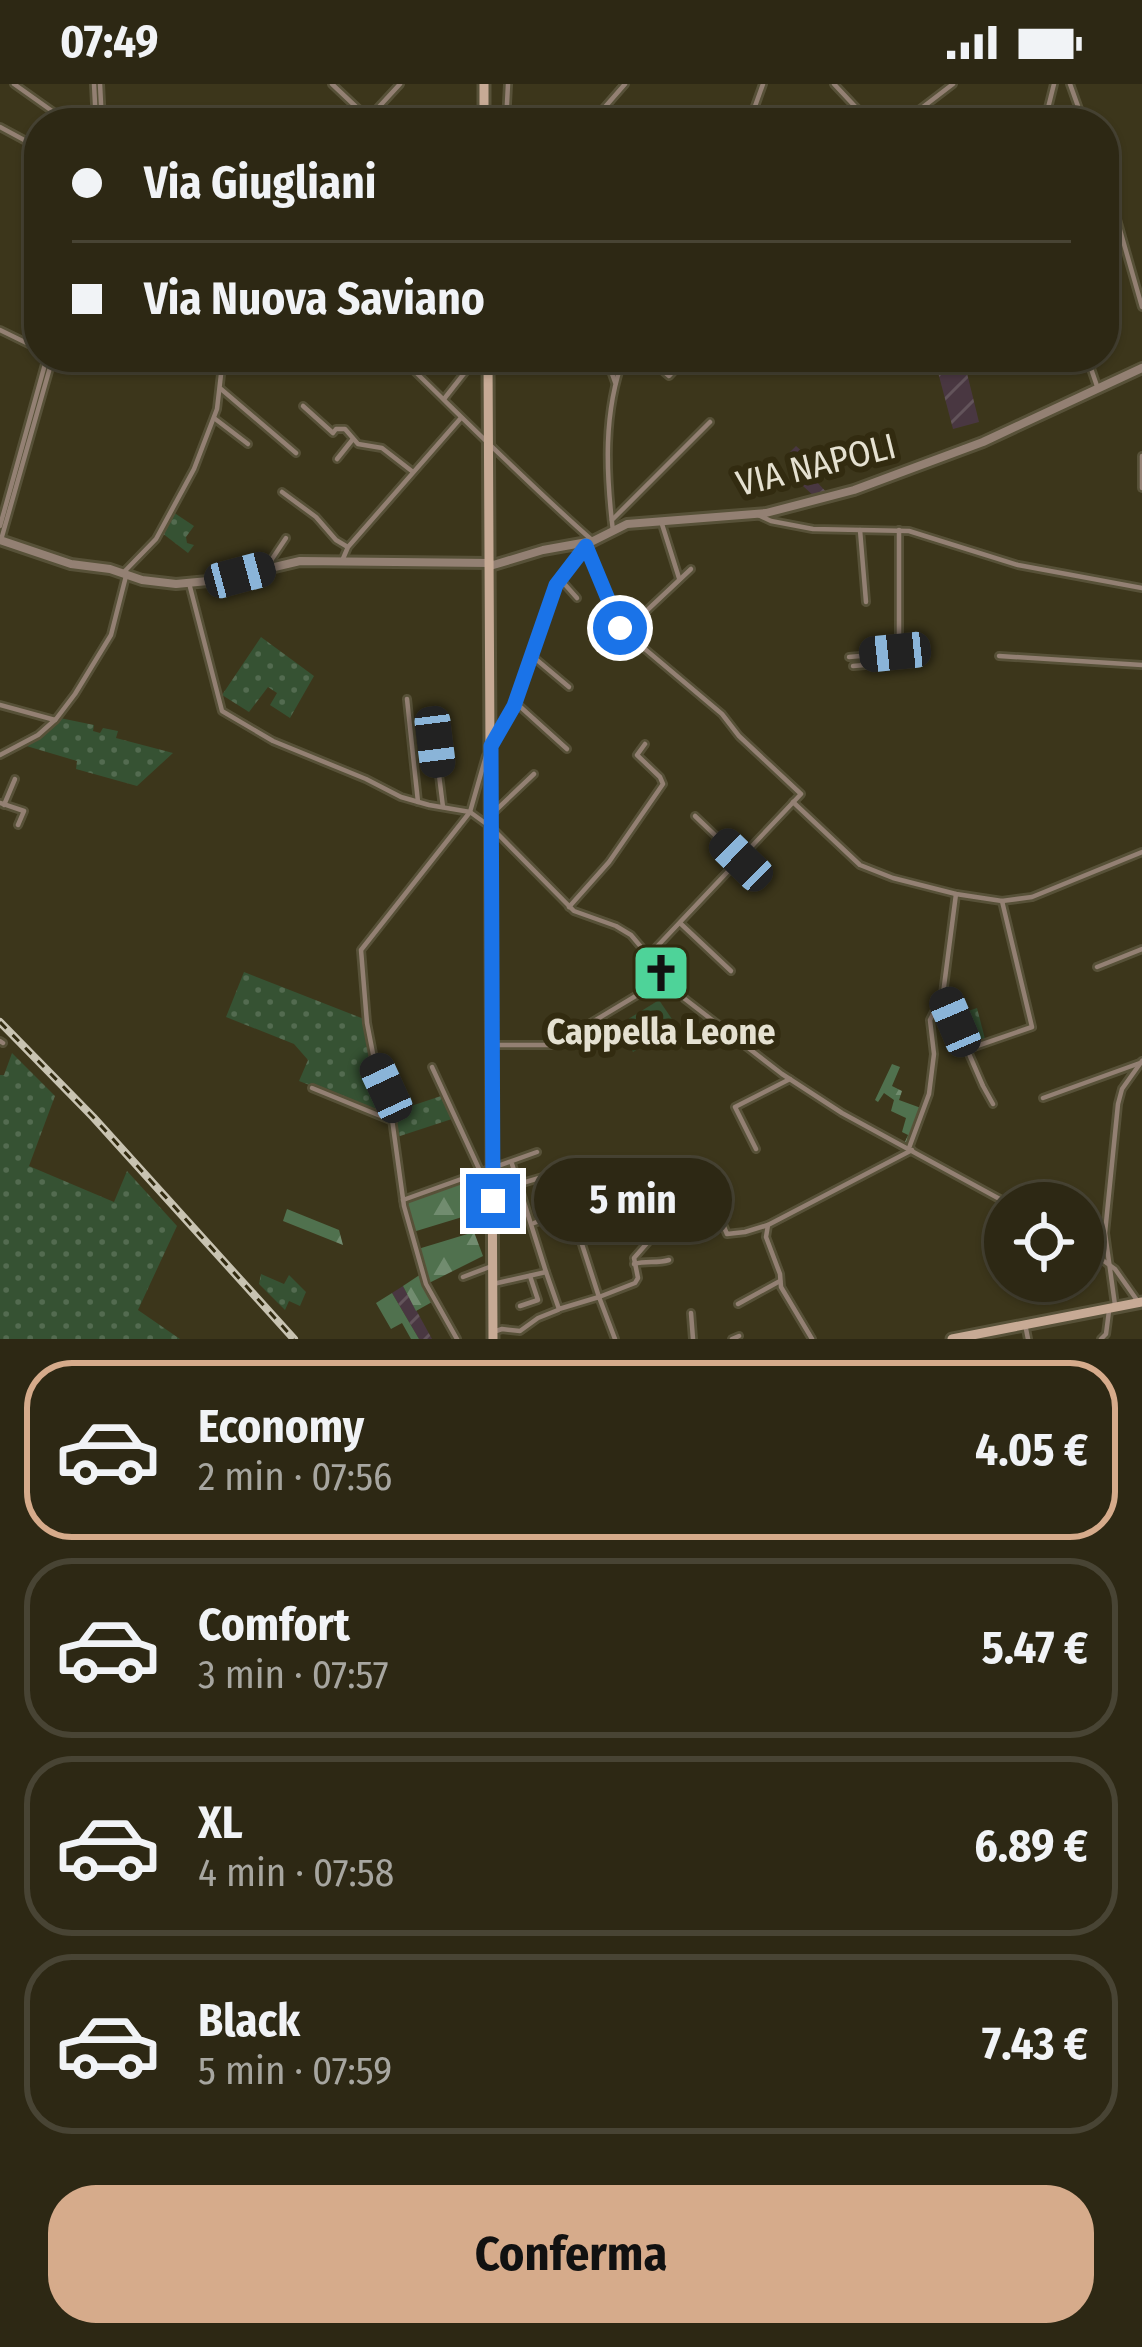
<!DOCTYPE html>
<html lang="it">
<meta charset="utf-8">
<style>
:root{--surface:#2d2814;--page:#393422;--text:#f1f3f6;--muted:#a7a6a0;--line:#484434;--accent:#d6ab8b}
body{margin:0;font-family:"Fira Sans Condensed",sans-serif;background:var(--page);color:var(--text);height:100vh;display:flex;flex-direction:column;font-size:45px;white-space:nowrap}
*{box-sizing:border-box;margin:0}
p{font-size:39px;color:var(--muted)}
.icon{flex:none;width:66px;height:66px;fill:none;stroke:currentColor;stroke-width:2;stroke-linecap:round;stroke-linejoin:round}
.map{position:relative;height:1255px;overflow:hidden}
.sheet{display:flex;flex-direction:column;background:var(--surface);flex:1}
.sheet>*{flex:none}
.banner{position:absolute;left:24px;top:24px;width:1095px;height:264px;border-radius:48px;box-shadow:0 3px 9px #0004,0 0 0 3px var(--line);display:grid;align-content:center;height:264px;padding:0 48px;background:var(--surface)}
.buttons{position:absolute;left:984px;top:1098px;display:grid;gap:24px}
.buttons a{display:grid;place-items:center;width:120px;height:120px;border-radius:50%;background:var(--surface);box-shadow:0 3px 9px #0004,0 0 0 3px var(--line);font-size:60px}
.end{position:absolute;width:54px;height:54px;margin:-27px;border:15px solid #1a73e8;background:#fff;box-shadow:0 0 0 6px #fff}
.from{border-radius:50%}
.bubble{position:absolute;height:84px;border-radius:42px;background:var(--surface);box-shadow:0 3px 9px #0004,0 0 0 3px var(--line);font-size:39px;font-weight:700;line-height:84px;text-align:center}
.car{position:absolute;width:36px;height:72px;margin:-36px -18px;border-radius:15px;box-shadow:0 0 9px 3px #0007;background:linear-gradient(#222 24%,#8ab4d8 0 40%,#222 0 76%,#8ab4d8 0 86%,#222 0)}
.banner b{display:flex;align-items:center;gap:42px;height:114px;font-size:45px}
.banner b+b{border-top:3px solid var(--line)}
.banner i{width:30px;height:30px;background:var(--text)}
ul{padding:21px 0 0;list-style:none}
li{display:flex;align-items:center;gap:36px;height:180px;margin:0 24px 18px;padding:0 24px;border:6px solid var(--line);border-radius:48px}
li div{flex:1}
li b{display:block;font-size:45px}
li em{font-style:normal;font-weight:700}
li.current{border-color:var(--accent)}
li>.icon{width:108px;height:108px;stroke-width:1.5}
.cta{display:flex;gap:24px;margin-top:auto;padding:24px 48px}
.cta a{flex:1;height:138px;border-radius:48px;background:var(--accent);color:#111;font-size:48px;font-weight:700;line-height:138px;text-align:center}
.status{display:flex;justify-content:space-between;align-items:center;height:84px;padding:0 60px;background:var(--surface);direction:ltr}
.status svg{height:33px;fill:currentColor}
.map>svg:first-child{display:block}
</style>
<div class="status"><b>07:49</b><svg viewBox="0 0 49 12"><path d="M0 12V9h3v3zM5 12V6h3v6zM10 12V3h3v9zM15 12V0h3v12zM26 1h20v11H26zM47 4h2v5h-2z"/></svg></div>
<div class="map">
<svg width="1142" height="1255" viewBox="0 0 1142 1255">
<defs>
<pattern id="industrial-furrows" width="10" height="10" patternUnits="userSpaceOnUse" patternTransform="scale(3)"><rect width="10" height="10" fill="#493741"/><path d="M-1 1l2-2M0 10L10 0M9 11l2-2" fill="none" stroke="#63545b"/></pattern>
<pattern id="grass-dots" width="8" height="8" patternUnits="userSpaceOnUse" patternTransform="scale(3)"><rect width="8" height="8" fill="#365233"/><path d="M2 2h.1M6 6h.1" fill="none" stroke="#536b50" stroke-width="1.8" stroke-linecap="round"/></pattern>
<pattern id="forest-firs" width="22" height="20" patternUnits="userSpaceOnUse" patternTransform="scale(3)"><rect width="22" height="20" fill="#50714e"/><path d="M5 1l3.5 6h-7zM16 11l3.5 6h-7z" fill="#718c6f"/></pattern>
</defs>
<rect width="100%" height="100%" fill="#3c361b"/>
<!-- industrial -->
<g fill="url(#industrial-furrows)">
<polygon points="934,273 963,273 979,338 953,345"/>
<polygon points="796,362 816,380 813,384 819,391 815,396 829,411 816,414 790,390 797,381 787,371"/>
<polygon points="403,1202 432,1255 419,1255 392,1209"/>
</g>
<!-- grass -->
<g fill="url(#grass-dots)">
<polygon points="173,428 194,442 186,453 187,459 194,461 188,469 162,449 170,439"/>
<polygon points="261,553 314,592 290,634 270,621 277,609 268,603 249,628 222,611"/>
<polygon points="60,634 94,641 93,647 100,649 103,644 118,647 116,654 173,669 137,702 76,685 77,677 23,661"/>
<polygon points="244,888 364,935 371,969 375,970 393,1028 444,1011 455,1034 394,1054 392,1033 299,997 308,976 294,960 226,933"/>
<polygon points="977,924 985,955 966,962 953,932"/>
<polygon points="12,969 55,1012 29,1082 114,1118 127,1087 177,1142 138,1226 180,1255 0,1255 0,991 4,991"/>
<polygon points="261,1190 284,1200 289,1191 306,1208 300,1222 289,1217 285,1226 259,1200"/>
</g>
<!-- forest -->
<g fill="url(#forest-firs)">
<polygon points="892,980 900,983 892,1002 902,1007 899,1016 921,1024 908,1062 904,1060 908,1051 902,1048 906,1034 891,1027 894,1016 884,1009 878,1018 875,1016"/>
<polygon points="467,1094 476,1120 479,1120 482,1127 413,1148 404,1117"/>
<polygon points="287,1125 339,1146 343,1161 283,1137"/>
<polygon points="474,1148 483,1172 427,1200 418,1165"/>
<polygon points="421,1190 432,1218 416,1227 403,1202"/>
<polygon points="392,1209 419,1255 411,1255 402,1239 391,1245 376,1219"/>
</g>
<!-- garden -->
<polygon fill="#365233" points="659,916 676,941 633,968 617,942"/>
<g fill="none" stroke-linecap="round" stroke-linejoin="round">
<!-- stream -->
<g stroke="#466068" stroke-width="3">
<polyline points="96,0 99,39"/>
<polyline points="0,451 49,273"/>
</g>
<!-- minor casing -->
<g stroke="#575138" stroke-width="10">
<g id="minor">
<polyline points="14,0 69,39"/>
<polyline points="94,0 96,39"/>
<polyline points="100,0 102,39"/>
<polyline points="332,0 368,34"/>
<polyline points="834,0 865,33"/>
<polyline points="1070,0 1084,39"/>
<polyline points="704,28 712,39"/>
<polyline points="364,39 400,0"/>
<polyline points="506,39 508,0"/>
<polyline points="591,39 625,0"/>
<polyline points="749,39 763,0"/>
<polyline points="902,39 953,0"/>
<polyline points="1041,39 1048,24 1054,0"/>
<polyline points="0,43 39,64"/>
<polyline points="1104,90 1142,223"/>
<polyline points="0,246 39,265"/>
<path d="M400 273C464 335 526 398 593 457"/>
<polyline points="606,273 615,298"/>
<polyline points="647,273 669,292 686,274"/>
<polyline points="1087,273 1097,302"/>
<polyline points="221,305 296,369"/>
<polyline points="444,315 477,273"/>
<polyline points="303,322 333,349 336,345 345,345 358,360 382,364 413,388"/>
<polyline points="214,334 248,360"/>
<polyline points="1142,372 1142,404"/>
<polyline points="337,375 353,355"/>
<polyline points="282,408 316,433 336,456 346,462"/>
<polyline points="756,430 771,437 813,445 909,447 1018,481 1142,504"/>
<polyline points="612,436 710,338"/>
<polyline points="661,437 679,494"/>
<polyline points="0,442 47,273"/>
<polyline points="860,446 866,518"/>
<path d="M613 447C606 389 603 328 624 273"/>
<polyline points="1,456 53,273"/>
<polyline points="586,462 620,544 722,630 739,652 801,710 649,871"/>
<polyline points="342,477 348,463 460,335"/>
<polyline points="266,484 286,454"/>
<polyline points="123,489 156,455 194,385 217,325 223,273"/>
<polyline points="561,496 577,514"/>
<polyline points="189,499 222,627 273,657 366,695 401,713 429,721 470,728 492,744 574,827 616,842 631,851 685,915 782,990 842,1029 1007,1119"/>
<polyline points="624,548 691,485"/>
<polyline points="531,571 569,603"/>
<polyline points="999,572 1142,581"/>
<polyline points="849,573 895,569 899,565 899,446"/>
<polyline points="853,582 865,581 864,571"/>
<polyline points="407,615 418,718"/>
<polyline points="515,618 567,665"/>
<polyline points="0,621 55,636"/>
<polyline points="494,657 514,622 556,501 589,458"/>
<polyline points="435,659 443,723"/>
<polyline points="0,671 38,651 56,635 75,610 111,551 126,492"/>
<polyline points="793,718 860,781 893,794 956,810 1002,817 1032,813 1142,768"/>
<polyline points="0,719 24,727 18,741"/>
<polyline points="4,721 15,695"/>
<polyline points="494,728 534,690"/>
<polyline points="695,732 741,776"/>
<polyline points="956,810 943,910 983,1002 993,1020"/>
<polyline points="569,823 609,778 663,700 660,693 637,671 645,660"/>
<polyline points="680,839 731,887"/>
<polyline points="1097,883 1142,865"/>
<polyline points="0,957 3,959"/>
<polyline points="492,961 554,961 649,904 674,901"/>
<polyline points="968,965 1032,943 1002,817"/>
<polyline points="432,983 480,1087"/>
<polyline points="312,1004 393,1037"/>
<polyline points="1043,1014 1140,979"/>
<polyline points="909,1064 929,1010 934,970 930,936 943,910"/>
<polyline points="756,1065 735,1023 790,995"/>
<polyline points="512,1080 546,1188"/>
<polyline points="519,1100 546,1092"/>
<polyline points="707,1103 727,1150 745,1148 768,1141"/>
<polyline points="559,1109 566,1127"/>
<polyline points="573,1113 596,1105"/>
<polyline points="403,1116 537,1068"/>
<polyline points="534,1139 574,1124 568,1101"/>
<polyline points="639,1141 647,1153"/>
<polyline points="579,1151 599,1213"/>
<polyline points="1083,1162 1115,1185 1139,1219"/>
<path d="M634 1180C647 1176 656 1180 669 1176"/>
<polyline points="463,1193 492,1182"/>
<polyline points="493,1200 546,1188 559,1225 599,1213 615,1255"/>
<polyline points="599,1213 635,1199 638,1194 634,1174 648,1158 647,1153 665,1146"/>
<polyline points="738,1220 780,1197"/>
<polyline points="1115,1221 1105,1149 1118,1020 1122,1005 1142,977"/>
<polyline points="520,1222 538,1216 530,1192"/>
<polyline points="691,1229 693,1255"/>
<polyline points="1025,1240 1028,1255"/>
<polyline points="493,1248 502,1245 520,1247 538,1234 558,1226"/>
<polyline points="457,1255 426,1200 404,1122 389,1013 374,975 367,939 361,866 470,728 486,672"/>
<polyline points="732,1255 739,1252"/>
<polyline points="812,1255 781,1203 780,1190 766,1153 768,1141 912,1066"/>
<polyline points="1101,1255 1106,1250 1109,1227"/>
</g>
</g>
<!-- tertiary casing -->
<g stroke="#575138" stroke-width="14">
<g id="tertiary">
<polyline points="0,456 71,480 110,485 142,496 176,500 219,496 300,477 490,479"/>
<polyline points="490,482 543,466 593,457 627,440 766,429 854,406 983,358 1142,284"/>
</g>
</g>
<!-- secondary casing -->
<g stroke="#575138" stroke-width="15">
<g id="secondary">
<polyline points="484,0 484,39"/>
<polyline points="488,273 493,1255"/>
<polyline points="952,1255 1142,1218"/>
</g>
</g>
<!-- minor -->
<use href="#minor" stroke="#938073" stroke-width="4.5"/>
<!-- tertiary -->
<use href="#tertiary" stroke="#938073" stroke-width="8"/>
<!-- secondary -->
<use href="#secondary" stroke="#c7aa95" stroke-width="9"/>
<!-- rail casing -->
<g stroke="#c8c3b1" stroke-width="8">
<polyline id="rail" points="0,938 93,1033 294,1255"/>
</g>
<!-- rail -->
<use href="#rail" stroke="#322b10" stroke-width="3" stroke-dasharray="9" stroke-linecap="butt"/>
</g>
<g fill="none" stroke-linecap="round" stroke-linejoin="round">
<!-- route -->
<polyline stroke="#1a73e8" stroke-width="15" points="493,1117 491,662 514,622 556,501 586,462 620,544"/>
</g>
<!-- icons -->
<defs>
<g id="church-square" transform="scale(3)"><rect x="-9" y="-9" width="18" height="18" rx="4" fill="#4ed399" stroke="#322b10"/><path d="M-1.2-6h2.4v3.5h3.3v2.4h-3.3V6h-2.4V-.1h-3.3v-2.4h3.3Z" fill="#111"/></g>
</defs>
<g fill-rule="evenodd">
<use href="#church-square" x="661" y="889"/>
</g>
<g text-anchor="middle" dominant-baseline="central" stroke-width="12" stroke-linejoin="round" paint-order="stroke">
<!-- street labels -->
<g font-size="36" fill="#e5e1d1" stroke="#322b10">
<text transform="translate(816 381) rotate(-14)">VIA NAPOLI</text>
</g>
<!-- poi labels -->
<g font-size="36" font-weight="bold" fill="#e5e1d1" stroke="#322b10">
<text x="661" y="948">Cappella Leone</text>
</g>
</g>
</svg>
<div class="buttons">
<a><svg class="icon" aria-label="locate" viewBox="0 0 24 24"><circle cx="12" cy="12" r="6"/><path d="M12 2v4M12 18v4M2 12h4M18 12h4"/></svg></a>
</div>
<i class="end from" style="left:620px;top:544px"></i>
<i class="end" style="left:493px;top:1117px"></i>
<div class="bubble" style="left:534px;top:1074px;width:198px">5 min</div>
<i class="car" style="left:240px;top:491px;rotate:75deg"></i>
<i class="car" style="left:895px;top:568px;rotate:264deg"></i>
<i class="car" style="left:435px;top:658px;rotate:173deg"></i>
<i class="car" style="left:741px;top:776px;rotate:314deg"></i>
<i class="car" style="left:955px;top:938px;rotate:337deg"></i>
<i class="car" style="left:386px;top:1004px;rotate:335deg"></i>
<div class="banner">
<b><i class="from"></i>Via Giugliani</b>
<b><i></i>Via Nuova Saviano</b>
</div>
</div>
<section class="sheet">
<ul>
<li class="current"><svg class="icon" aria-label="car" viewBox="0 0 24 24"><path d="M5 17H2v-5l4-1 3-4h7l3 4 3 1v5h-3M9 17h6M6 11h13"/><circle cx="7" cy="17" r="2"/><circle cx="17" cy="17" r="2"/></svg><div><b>Economy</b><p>2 min · 07:56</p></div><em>4.05 €</em></li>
<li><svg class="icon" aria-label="car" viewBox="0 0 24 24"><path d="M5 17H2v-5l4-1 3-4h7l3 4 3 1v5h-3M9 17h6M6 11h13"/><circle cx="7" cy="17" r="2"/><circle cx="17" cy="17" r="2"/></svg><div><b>Comfort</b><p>3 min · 07:57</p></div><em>5.47 €</em></li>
<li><svg class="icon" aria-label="car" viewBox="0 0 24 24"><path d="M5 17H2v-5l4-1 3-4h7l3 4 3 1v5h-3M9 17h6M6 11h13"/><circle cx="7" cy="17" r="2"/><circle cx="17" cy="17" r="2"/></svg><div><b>XL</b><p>4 min · 07:58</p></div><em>6.89 €</em></li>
<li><svg class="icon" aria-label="car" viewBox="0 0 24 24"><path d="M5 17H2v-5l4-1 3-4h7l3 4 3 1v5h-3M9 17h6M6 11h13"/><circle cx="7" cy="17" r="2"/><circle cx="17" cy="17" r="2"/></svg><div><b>Black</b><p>5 min · 07:59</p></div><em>7.43 €</em></li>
</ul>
<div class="cta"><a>Conferma</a></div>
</section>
